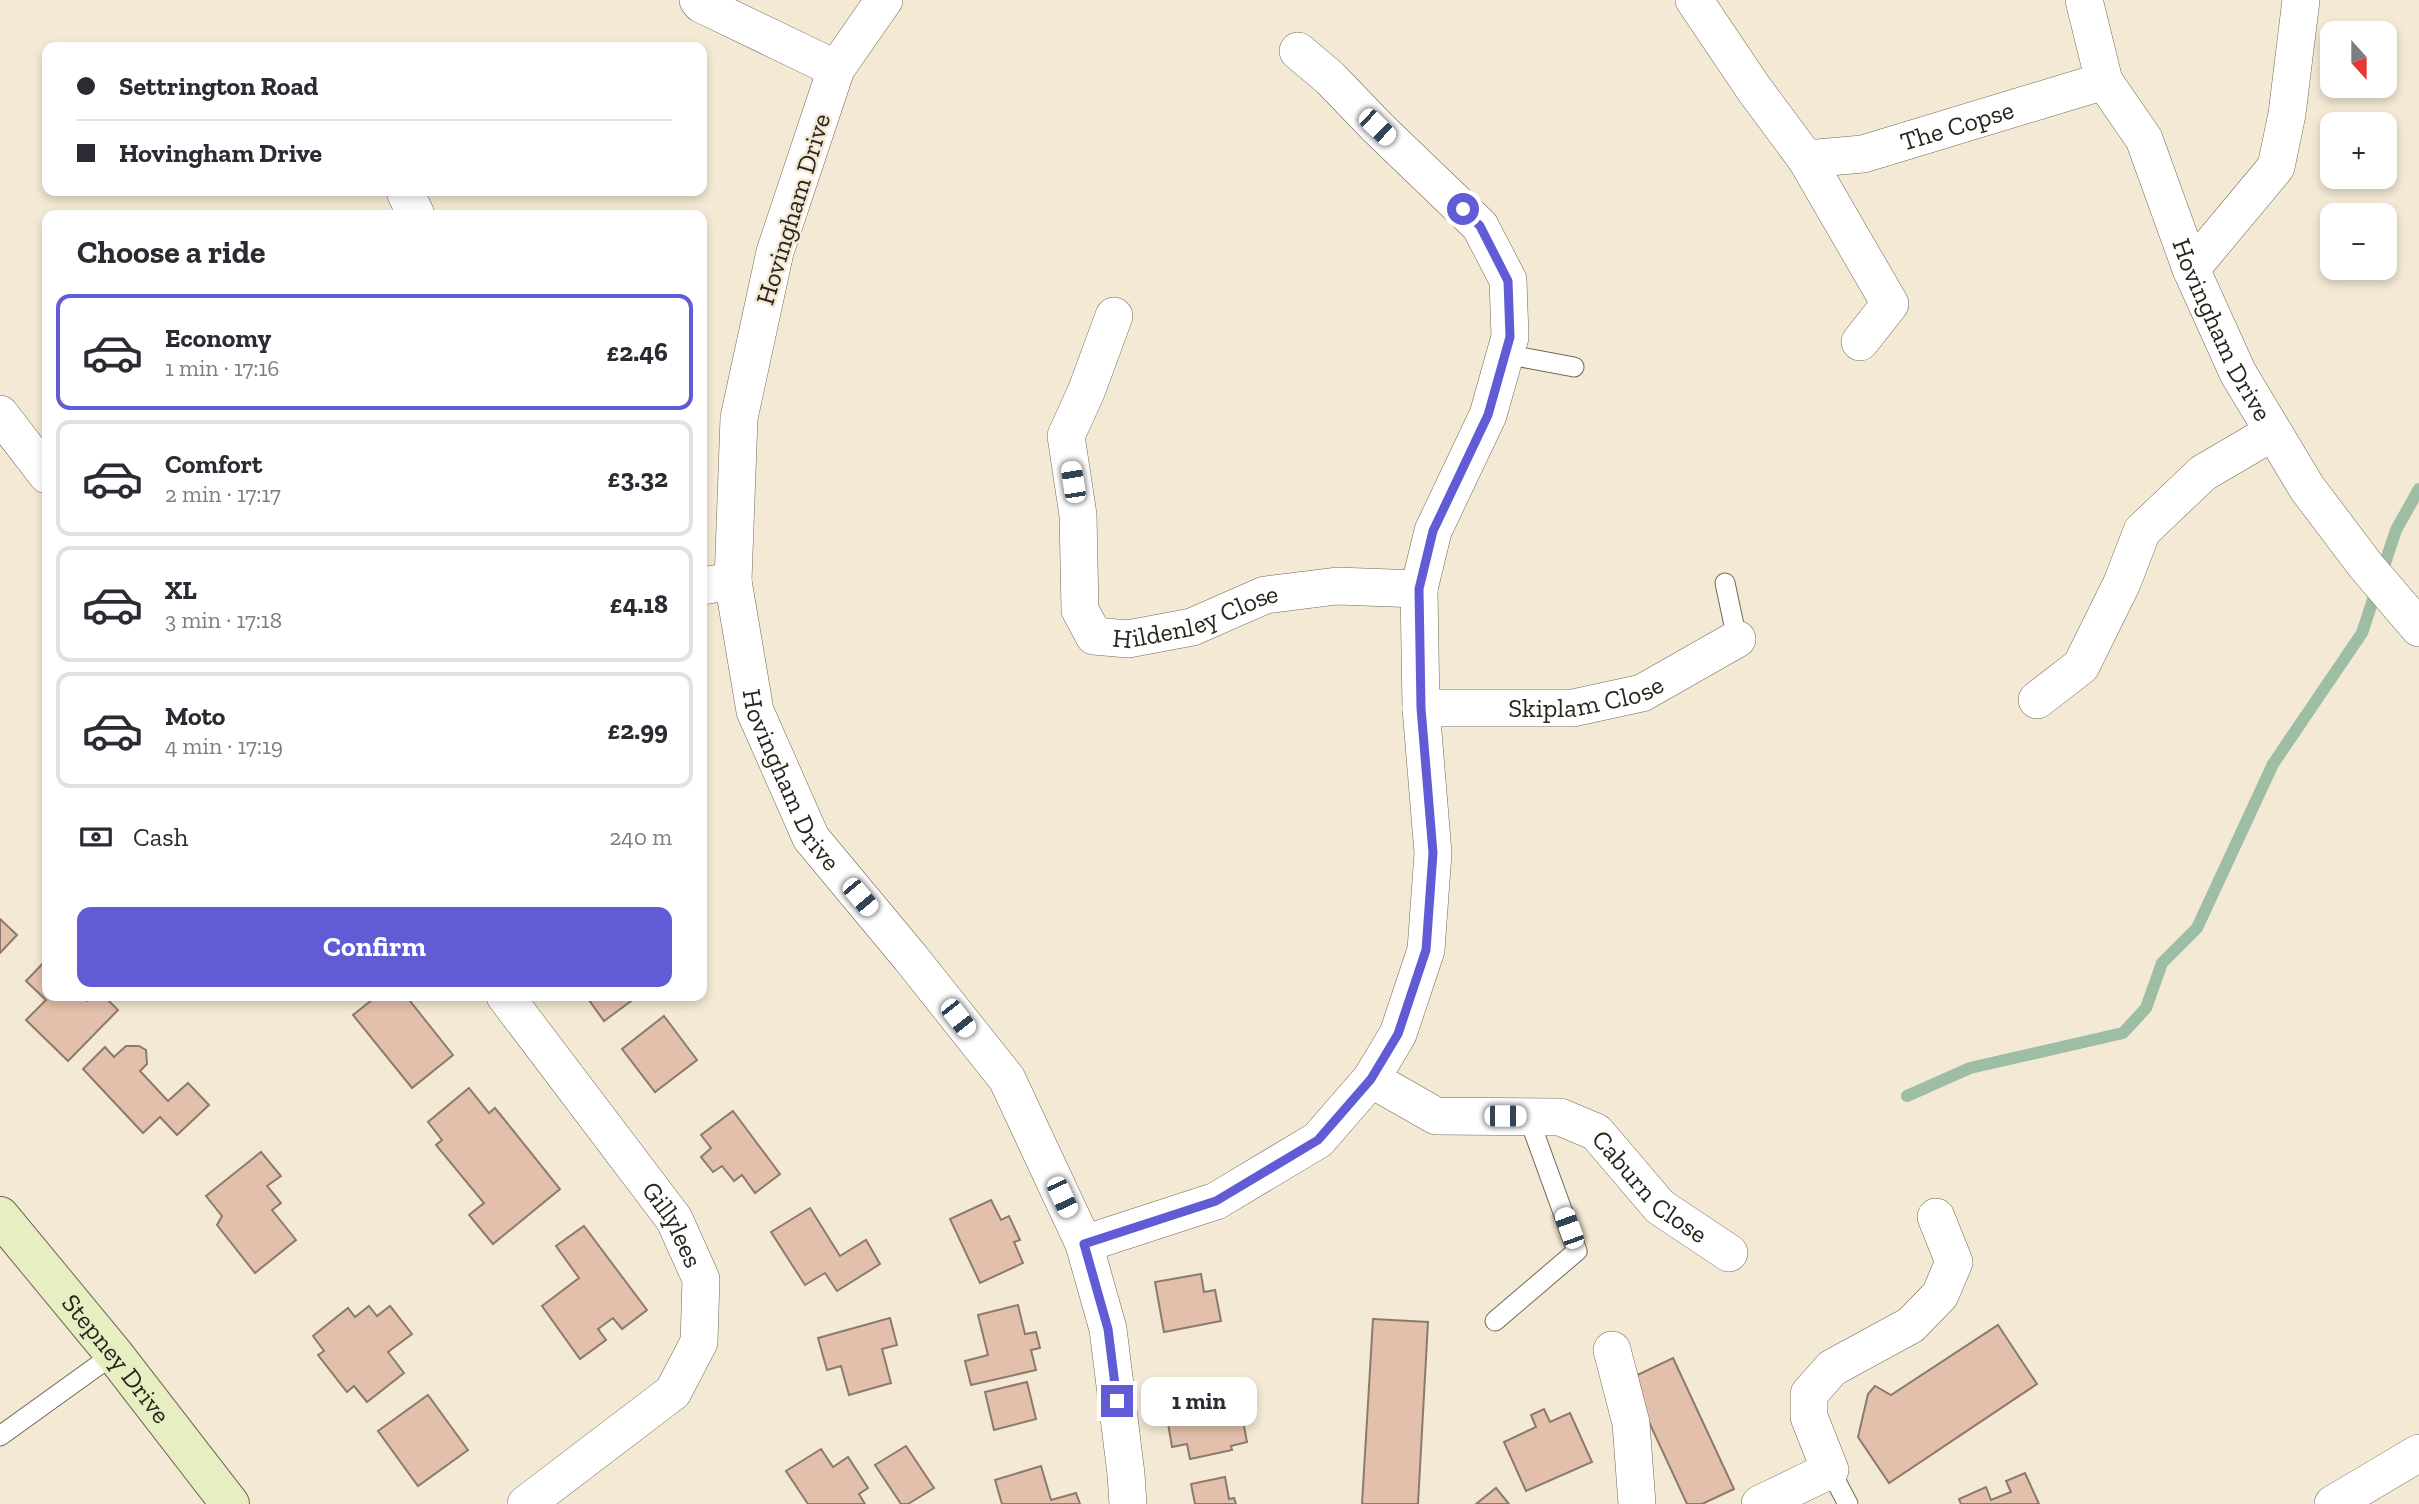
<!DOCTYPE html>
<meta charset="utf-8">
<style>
:root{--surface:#fff;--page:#f7f7f7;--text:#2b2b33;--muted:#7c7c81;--line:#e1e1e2;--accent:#615cd5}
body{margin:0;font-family:"Zilla Slab",serif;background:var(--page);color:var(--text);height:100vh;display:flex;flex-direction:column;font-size:26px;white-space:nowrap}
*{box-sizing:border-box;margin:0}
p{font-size:23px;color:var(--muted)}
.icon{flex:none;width:38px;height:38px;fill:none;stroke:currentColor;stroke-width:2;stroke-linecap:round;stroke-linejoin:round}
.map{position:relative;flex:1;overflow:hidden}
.panel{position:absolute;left:42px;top:210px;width:665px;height:791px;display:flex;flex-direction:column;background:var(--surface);border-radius:14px;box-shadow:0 4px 10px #0003}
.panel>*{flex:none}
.hud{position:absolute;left:42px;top:42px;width:665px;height:154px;border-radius:14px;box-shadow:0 4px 10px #0003;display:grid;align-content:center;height:154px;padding:0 35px;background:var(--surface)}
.needle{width:46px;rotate:159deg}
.tools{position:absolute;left:2320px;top:21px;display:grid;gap:14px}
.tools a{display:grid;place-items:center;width:77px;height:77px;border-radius:14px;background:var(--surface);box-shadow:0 4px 10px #0003;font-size:35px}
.end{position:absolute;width:32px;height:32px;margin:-16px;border:9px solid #615cd5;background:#fff;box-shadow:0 0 0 4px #fff}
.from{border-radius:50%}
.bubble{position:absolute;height:49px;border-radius:14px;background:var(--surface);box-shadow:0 4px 10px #0003;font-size:23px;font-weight:700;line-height:49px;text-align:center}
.car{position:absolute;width:21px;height:42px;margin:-21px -10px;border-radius:9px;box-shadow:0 0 5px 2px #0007;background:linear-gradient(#fff 24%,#345 0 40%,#fff 0 76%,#345 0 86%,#fff 0)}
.hud b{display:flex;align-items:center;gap:24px;height:66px;font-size:26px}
.hud b+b{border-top:2px solid var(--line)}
.hud i{width:18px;height:18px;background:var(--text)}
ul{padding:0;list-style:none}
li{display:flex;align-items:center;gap:21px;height:116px;margin:0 14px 10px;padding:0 21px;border:4px solid var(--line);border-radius:14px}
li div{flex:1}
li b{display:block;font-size:26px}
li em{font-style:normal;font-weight:700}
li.active{border-color:var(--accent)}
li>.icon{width:63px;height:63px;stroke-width:1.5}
h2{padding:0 35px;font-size:32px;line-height:84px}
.pay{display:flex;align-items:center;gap:18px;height:77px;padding:0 35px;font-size:26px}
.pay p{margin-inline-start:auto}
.cta{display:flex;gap:14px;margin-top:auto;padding:14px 35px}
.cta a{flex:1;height:80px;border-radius:14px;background:var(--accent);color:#fff;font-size:28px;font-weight:700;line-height:80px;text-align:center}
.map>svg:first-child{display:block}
</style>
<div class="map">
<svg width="2419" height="1504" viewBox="0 0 2419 1504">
<rect width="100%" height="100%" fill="#f3e9d4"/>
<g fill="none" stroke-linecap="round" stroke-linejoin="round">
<!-- stream -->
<polyline stroke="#9dbda5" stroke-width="12" points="1907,1096 1970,1068 2123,1033 2146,1008 2162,963 2197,928 2273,764 2362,633 2396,530 2419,489"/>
</g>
<!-- building -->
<g fill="#e2c0ab" stroke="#8d7a6e" stroke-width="2">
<polygon points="0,919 17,935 0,953"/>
<polygon points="47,959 47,996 81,996 87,1001 92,996 104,996 118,1010 68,1061 26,1020 46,1000 26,981"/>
<polygon points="377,996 406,996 453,1055 412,1088 353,1015"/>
<polygon points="586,996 638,996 604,1021"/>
<polygon points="664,1016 697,1060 655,1092 622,1049"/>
<polygon points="126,1046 139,1046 146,1050 147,1064 140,1071 168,1101 188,1083 209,1105 177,1135 160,1117 143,1133 83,1069 105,1047 114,1057"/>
<polygon points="469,1088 489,1113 495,1108 560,1189 493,1244 469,1215 484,1203 436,1145 442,1140 428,1122"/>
<polygon points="733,1111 780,1174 755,1193 742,1175 734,1181 722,1166 713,1172 701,1157 711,1148 701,1135"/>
<polygon points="261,1152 281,1176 267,1186 281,1203 272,1210 296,1240 255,1273 217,1225 222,1216 206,1196"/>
<polygon points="991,1200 1001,1220 1009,1216 1020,1240 1014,1242 1023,1263 980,1283 950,1219"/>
<polygon points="810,1208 840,1256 866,1240 880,1264 837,1291 825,1273 805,1285 771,1232"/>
<polygon points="584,1226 647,1310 622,1329 613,1318 598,1329 606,1340 580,1359 542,1306 579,1278 556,1246"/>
<polygon points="1201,1274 1204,1292 1215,1290 1221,1321 1164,1332 1155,1282"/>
<polygon points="1018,1305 1025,1334 1036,1332 1040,1348 1031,1350 1036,1370 971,1385 965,1361 988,1355 978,1315"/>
<polygon points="369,1306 377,1316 390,1306 412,1334 388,1352 404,1373 367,1402 354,1386 347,1392 318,1355 324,1351 313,1336 348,1308 355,1317"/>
<polygon points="890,1318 897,1345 882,1349 891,1383 849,1395 841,1366 827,1370 818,1338"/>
<polygon points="1373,1319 1428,1322 1418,1504 1362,1504"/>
<polygon points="1998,1325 2037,1384 1889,1483 1858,1437 1868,1394 1875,1386 1891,1395"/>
<polygon points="1673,1358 1734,1489 1702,1504 1687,1504 1629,1379"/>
<polygon points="1027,1382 1036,1419 994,1430 985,1392"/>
<polygon points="1220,1392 1223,1409 1240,1405 1247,1442 1231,1446 1232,1450 1190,1459 1187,1444 1172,1447 1168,1423 1178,1421 1174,1401"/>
<polygon points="428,1395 468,1450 418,1486 378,1431"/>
<polygon points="1544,1409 1550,1422 1570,1413 1592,1462 1526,1491 1504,1442 1536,1427 1531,1415"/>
<polygon points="906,1446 934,1488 908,1504 901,1504 875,1465"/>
<polygon points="821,1449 833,1467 848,1457 868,1488 859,1494 865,1504 808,1504 786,1471"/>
<polygon points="1041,1466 1051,1500 1076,1493 1080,1504 1002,1504 995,1480"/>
<polygon points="2025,1473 2039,1504 1961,1504 1959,1499 1986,1487 1991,1500 2011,1492 2006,1481"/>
<polygon points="1225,1477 1229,1499 1234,1498 1236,1504 1195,1504 1191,1484"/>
<polygon points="1496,1488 1509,1504 1476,1504"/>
</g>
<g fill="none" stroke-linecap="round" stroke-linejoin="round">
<!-- lane casing -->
<g stroke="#716855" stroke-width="21">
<g id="lane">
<polyline points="1505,354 1574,367"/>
<polyline points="1725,583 1737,639"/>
<polyline points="1495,1321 1577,1251 1528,1116"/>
<polyline points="0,1436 114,1354"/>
<polyline points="1830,1470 1848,1504"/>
</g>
</g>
<!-- street casing -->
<g stroke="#716855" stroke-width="38">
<g id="street">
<polyline points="698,0 701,4 836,69"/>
<path id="s1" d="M884 0 836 69 775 252 739 418 733 581 755 711 811 838 910 957 1007 1079 1084 1244 1108 1329 1126 1474 1128 1504"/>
<path id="s2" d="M1694 0 1754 89 1806 159 1863 154 2104 81"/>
<path id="s3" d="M2084 0 2104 81 2144 139 2191 269 2238 373 2307 488 2366 566 2419 628"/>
<polyline points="1806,159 1890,304 1860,342"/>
<polyline points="406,194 416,215"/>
<polyline points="2191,269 2276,167 2287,114 2301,0"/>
<path id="s4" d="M1114 316 1086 392 1066 436 1078 515 1080 610 1094 636 1128 639 1192 627 1265 595 1337 586 1419 589"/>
<polyline points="0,414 47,475"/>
<polyline points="702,586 733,581"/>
<polyline points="2037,700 2081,666 2122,583 2142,531 2203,473 2273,432"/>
<path id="s5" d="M1421 708H1573L1642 693 1737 639"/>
<path id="s6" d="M505 996 674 1219 701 1279 699 1342 673 1392 526 1504"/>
<path id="s7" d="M1371 1079 1436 1116 1560 1117 1596 1132 1660 1207 1729 1253"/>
<polyline points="1084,1244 1216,1201 1318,1140 1371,1079 1398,1034 1426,950 1433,853 1421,708 1419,589 1433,531 1488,415 1510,337 1508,280 1480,226 1377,127 1330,78 1298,51"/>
<polyline points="1612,1350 1631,1423 1637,1504"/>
<polyline points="1760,1504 1830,1470 1809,1417 1809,1394 1832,1368 1911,1325 1940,1295 1954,1262 1936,1217"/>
<polyline points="2333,1504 2419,1453"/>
</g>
</g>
<!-- secondary casing -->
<g stroke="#716855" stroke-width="40">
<g id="secondary">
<path id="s8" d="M0 1216 114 1354 230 1504"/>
</g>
</g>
<!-- lane -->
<use href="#lane" stroke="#fff" stroke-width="19"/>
<!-- street -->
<use href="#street" stroke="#fff" stroke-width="37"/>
<!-- secondary -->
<use href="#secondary" stroke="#e6eec2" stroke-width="38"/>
</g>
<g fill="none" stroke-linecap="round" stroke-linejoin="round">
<!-- route -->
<polyline stroke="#615cd5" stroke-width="9" points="1117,1401 1108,1329 1084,1244 1216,1201 1318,1140 1371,1079 1398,1034 1426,950 1433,853 1421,708 1419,589 1433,531 1488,415 1510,337 1508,281 1480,226 1463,209"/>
</g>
<g text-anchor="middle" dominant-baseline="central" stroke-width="5" stroke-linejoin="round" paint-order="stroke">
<!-- street labels -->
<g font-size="26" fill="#29251d" stroke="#f3e9d4">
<text stroke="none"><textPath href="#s2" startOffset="350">The Copse</textPath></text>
<text transform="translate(793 209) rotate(-73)">Hovingham Drive</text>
<text stroke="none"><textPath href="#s3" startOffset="360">Hovingham Drive</textPath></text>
<text stroke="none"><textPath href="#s4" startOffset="439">Hildenley Close</textPath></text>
<text stroke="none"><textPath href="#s5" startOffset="166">Skiplam Close</textPath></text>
<text stroke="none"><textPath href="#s1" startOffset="819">Hovingham Drive</textPath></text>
<text stroke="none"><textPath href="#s7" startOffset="315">Caburn Close</textPath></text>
<text stroke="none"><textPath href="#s6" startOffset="284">Gillylees</textPath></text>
<text stroke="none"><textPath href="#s8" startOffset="184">Stepney Drive</textPath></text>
</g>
</g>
</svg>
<div class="tools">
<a><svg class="needle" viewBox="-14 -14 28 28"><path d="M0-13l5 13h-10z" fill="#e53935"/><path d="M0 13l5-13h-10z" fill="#7c7c81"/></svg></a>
<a>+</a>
<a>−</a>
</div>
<i class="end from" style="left:1463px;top:209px"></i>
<i class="end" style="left:1117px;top:1401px"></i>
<div class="bubble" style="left:1141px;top:1377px;width:116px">1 min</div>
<i class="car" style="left:1377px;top:127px;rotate:134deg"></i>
<i class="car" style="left:1073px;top:482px;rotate:351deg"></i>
<i class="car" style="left:860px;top:897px;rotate:140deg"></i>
<i class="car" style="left:958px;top:1018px;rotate:142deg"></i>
<i class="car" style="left:1505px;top:1116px;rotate:90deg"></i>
<i class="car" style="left:1062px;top:1197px;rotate:155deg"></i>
<i class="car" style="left:1569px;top:1228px;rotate:340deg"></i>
<div class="hud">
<b><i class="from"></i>Settrington Road</b>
<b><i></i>Hovingham Drive</b>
</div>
<section class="panel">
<h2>Choose a ride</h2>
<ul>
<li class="active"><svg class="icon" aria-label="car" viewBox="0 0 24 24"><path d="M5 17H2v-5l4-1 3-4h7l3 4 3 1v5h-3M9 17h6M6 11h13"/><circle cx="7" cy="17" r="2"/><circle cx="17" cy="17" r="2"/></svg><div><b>Economy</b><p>1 min · 17:16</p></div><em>£2.46</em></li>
<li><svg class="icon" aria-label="car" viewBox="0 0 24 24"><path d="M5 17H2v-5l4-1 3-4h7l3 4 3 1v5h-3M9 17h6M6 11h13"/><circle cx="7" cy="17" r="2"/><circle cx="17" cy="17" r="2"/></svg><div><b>Comfort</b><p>2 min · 17:17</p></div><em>£3.32</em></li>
<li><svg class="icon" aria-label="car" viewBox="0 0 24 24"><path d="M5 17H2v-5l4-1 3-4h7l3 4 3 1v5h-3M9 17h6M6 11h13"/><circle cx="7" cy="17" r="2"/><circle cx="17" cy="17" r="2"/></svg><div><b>XL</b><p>3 min · 17:18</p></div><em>£4.18</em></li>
<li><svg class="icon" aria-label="car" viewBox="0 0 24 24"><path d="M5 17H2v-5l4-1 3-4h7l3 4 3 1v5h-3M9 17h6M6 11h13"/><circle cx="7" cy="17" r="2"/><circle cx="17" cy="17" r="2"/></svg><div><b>Moto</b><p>4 min · 17:19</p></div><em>£2.99</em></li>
</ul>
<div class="pay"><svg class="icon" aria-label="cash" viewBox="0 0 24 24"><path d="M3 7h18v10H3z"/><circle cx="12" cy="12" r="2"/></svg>Cash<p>240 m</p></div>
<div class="cta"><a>Confirm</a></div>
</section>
</div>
